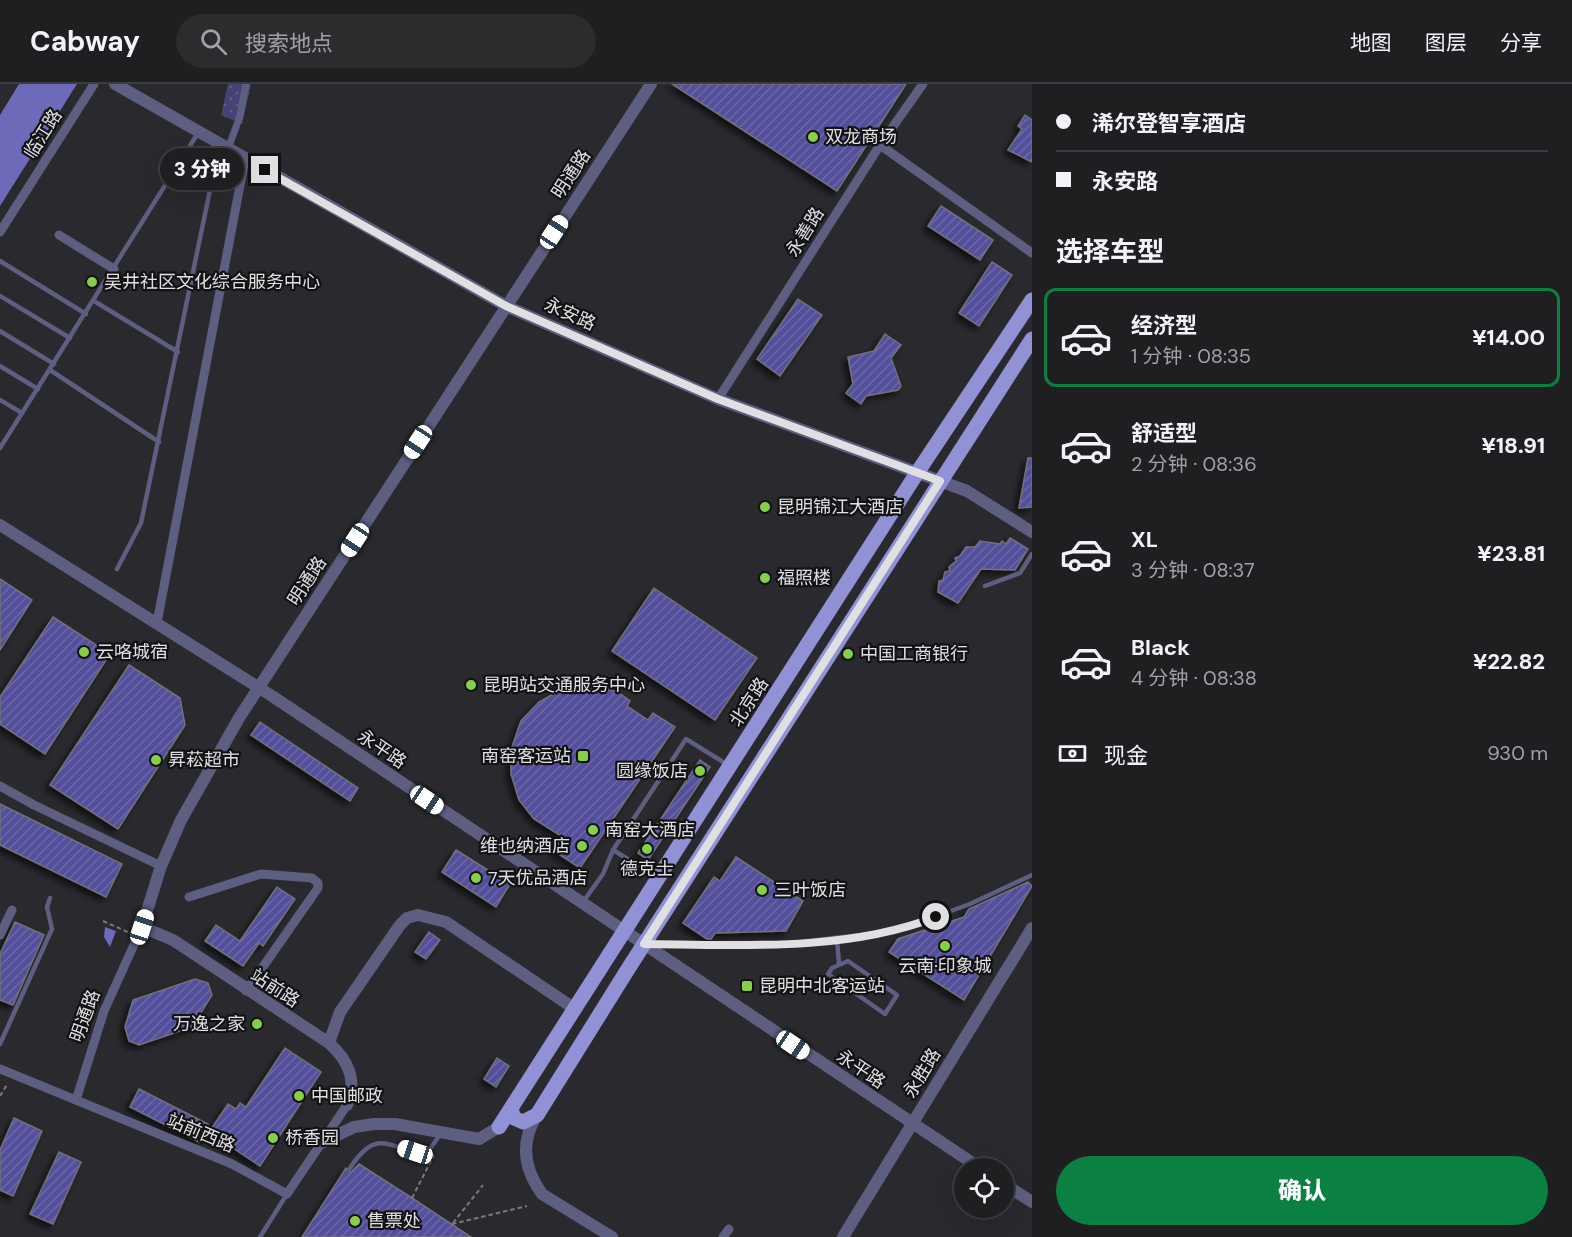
<!DOCTYPE html>
<html lang="zh">
<meta charset="utf-8">
<style>
:root{--surface:#1f1f22;--page:#2c2c2f;--text:#f1f3f6;--muted:#a1a2a5;--line:#3c3d40;--accent:#0b8043}
body{margin:0;font-family:"DM Sans","Noto Sans SC",sans-serif;background:var(--page);color:var(--text);height:100vh;display:flex;flex-direction:column;font-size:22px;white-space:nowrap}
*{box-sizing:border-box;margin:0}
p{font-size:20px;color:var(--muted)}
.icon{flex:none;width:33px;height:33px;fill:none;stroke:currentColor;stroke-width:2;stroke-linecap:round;stroke-linejoin:round}
.map{position:relative;flex:1;overflow:hidden}
.details{display:flex;flex-direction:column;background:var(--surface);width:540px}
.details>*{flex:none}
.guide{display:grid;align-content:center;height:132px;padding:0 24px;background:var(--surface)}
.fabs{position:absolute;left:954px;top:1074px;display:grid;gap:12px}
.fabs a{display:grid;place-items:center;width:60px;height:60px;border-radius:50%;background:var(--surface);box-shadow:0 6px 24px #0002,0 0 0 2px var(--line);font-size:30px}
.end{position:absolute;width:27px;height:27px;margin:-14px;border:8px solid #e0e0e3;background:#111;box-shadow:0 0 0 3px #111}
.from{border-radius:50%}
.bubble{position:absolute;height:42px;border-radius:21px;background:var(--surface);box-shadow:0 6px 24px #0002,0 0 0 2px var(--line);font-size:20px;font-weight:800;line-height:42px;text-align:center}
.car{position:absolute;width:18px;height:36px;margin:-18px -9px;border-radius:8px;box-shadow:0 0 4px 2px #0007;background:linear-gradient(#fff 24%,#345 0 40%,#fff 0 76%,#345 0 86%,#fff 0)}
.guide b{display:flex;align-items:center;gap:21px;height:57px;font-size:22px}
.guide b+b{border-top:2px solid var(--line)}
.guide i{width:15px;height:15px;background:var(--text)}
ul{padding:0;list-style:none}
li{display:flex;align-items:center;gap:18px;height:99px;margin:0 12px 9px;padding:0 12px;border:3px solid transparent;border-radius:12px}
li div{flex:1}
li b{display:block;font-size:22px}
li em{font-style:normal;font-weight:800}
li.current{border-color:var(--accent)}
li>.icon{width:54px;height:54px;stroke-width:1.5}
h2{padding:0 24px;font-size:27px;line-height:72px}
.pay{display:flex;align-items:center;gap:15px;height:66px;padding:0 24px;font-size:22px}
.pay p{margin-inline-start:auto}
.action{display:flex;gap:12px;margin-top:auto;padding:12px 24px}
.action a{flex:1;height:69px;border-radius:36px;background:var(--accent);color:#fff;font-size:24px;font-weight:800;line-height:69px;text-align:center}
header{display:flex;align-items:center;gap:36px;box-sizing:border-box;height:84px;padding:0 30px;background:var(--surface);border-bottom:2px solid var(--line)}
header strong{font-size:28px}
nav{display:flex;gap:33px;margin-inline-start:auto;font-size:21px}
.search{width:420px;height:54px;background:var(--page);display:flex;align-items:center;gap:15px;box-sizing:border-box;padding:0 21px;border-radius:33px;color:var(--muted);font-size:22px}
main{display:flex;flex:1;min-height:0}
.map>svg:first-child{display:block}
</style>
<header>
<strong>Cabway</strong>
<div class="search"><svg class="icon" aria-label="search" viewBox="0 0 24 24"><circle cx="10" cy="10" r="6"/><path d="M15 15l6 6"/></svg>搜索地点</div>
<nav><a>地图</a><a>图层</a><a>分享</a></nav>
</header>
<main>
<div class="map">
<svg width="1032" height="1153" viewBox="0 0 1032 1153">
<defs>
<pattern id="park-dots" width="8" height="8" patternUnits="userSpaceOnUse" patternTransform="scale(1.5)"><rect width="8" height="8" fill="#444373"/><path d="M2 2h.1M6 6h.1" fill="none" stroke="#5f5e87" stroke-width="1.8" stroke-linecap="round"/></pattern>
<pattern id="building-hatch" width="6" height="6" patternUnits="userSpaceOnUse" patternTransform="scale(1.5)"><rect width="6" height="6" fill="#534f9b"/><path d="M-1 1l2-2M0 6l6-6M5 7l2-2" fill="none" stroke="#6b68a9"/></pattern>
<filter id="shadow"><feDropShadow dx="-4" dy="4" stdDeviation="3" flood-color="#0009"/></filter>
</defs>
<rect width="100%" height="100%" fill="#29292e"/>
<!-- park -->
<polygon fill="url(#park-dots)" points="228,0 251,0 242,40 221,31"/>
<!-- water -->
<g fill="#6d6ab9">
<polygon points="19,0 77,0 0,122 0,31"/>
<polygon points="105,843 116,847 110,863 104,853"/>
</g>
<!-- building -->
<g fill="url(#building-hatch)" stroke="#717177" stroke-width="1.5" filter="url(#shadow)">
<polygon points="672,0 906,0 837,107"/>
<polygon points="1025,31 1032,36 1032,78 1008,66 1022,45 1018,42"/>
<polygon points="941,122 993,156 980,176 928,142"/>
<polygon points="992,178 1012,191 979,242 959,229"/>
<polygon points="798,215 822,231 780,292 757,275"/>
<polygon points="885,250 901,261 891,274 901,302 898,306 866,312 861,320 846,309 853,300 848,273 874,267"/>
<polygon points="1028,374 1032,374 1032,423 1019,424"/>
<polygon points="1010,454 1028,465 1015,486 981,485 958,519 938,508 939,497 943,496 945,488 950,487 949,483 956,477 955,474 960,472 966,463 975,463 980,457 1000,460 1002,457 1006,460"/>
<polygon points="0,495 32,516 0,566"/>
<polygon points="654,504 757,574 715,636 612,567"/>
<polygon points="53,533 110,570 45,670 0,640 0,613"/>
<polygon points="129,581 180,614 185,641 118,745 50,701"/>
<polygon points="595,600 619,609 630,617 627,622 648,636 653,629 675,643 580,784 554,767 563,753 534,735 519,716 511,690 511,666 521,637 539,618 562,605"/>
<polygon points="260,638 358,704 350,717 251,651"/>
<polygon points="700,676 710,683 648,776 638,769"/>
<polygon points="0,720 122,780 106,813 0,761"/>
<polygon points="456,766 510,800 496,823 442,788"/>
<polygon points="736,773 803,817 786,847 715,849 711,855 707,855 683,839 714,793 720,797"/>
<polygon points="1028,798 1032,802 964,916 889,868 898,855 964,833 969,825"/>
<polygon points="277,803 295,815 263,862 259,859 243,882 205,857 216,841 240,857"/>
<polygon points="15,838 44,851 13,921 0,916 0,870"/>
<polygon points="429,848 440,856 426,875 415,868"/>
<polygon points="195,895 208,899 212,911 192,943 139,961 129,957 125,943 133,916"/>
<polygon points="285,964 321,988 260,1082 209,1048 228,1020 236,1025 240,1019 246,1023"/>
<polygon points="497,974 509,982 496,1003 484,995"/>
<polygon points="139,1005 208,1040 199,1058 130,1023"/>
<polygon points="14,1034 42,1047 13,1112 0,1106 0,1066"/>
<polygon points="59,1068 81,1078 53,1140 30,1130"/>
<polygon points="359,1080 412,1114 471,1153 302,1153 346,1084 351,1088"/>
</g>
<g fill="none" stroke-linecap="round" stroke-linejoin="round">
<!-- path -->
<g stroke="#7a7a7e" stroke-width="2" stroke-dasharray="4.5 3" stroke-linecap="butt">
<polyline points="103,837 130,849"/>
<polyline points="0,1012 8,999"/>
<polyline points="412,1114 434,1071"/>
<polyline points="453,1139 483,1101"/>
<polyline points="452,1140 527,1122"/>
</g>
<!-- service -->
<g stroke="#5d5e80" stroke-width="4.5">
<polyline points="0,177 86,230"/>
<polyline points="0,212 70,254"/>
<polyline points="94,217 178,268"/>
<polyline points="0,247 54,280"/>
<polyline points="0,282 38,305"/>
<polyline points="50,286 159,358"/>
<polyline points="0,316 22,329"/>
<polyline points="0,364 198,49"/>
<polyline points="117,485 141,439 216,77 223,62"/>
<polyline points="985,502 1020,489 1032,470"/>
<polyline points="657,793 613,766 686,655 728,681"/>
<polyline points="583,818 603,790 613,766"/>
<polyline points="837,855 839,880"/>
<polyline points="650,860 790,859 896,847 970,820 1032,791"/>
<polygon points="848,877 897,911 885,930 828,890 832,884"/>
<polyline points="0,960 52,845 47,823 50,814"/>
<path d="M350 1084C381 1037 390 1073 430 1065L441 1049"/>
<polyline points="260,1153 287,1110"/>
</g>
<!-- pedestrian -->
<polyline stroke="#5d5e80" stroke-width="7" points="228,65 240,32 246,0"/>
<!-- minor -->
<g stroke="#5d5e80" stroke-width="9">
<polyline points="880,61 1032,169"/>
<polyline points="0,148 94,0"/>
<polyline points="59,151 114,185"/>
<polyline points="718,315 880,61 923,0"/>
<polyline points="157,539 245,75"/>
<polyline points="0,702 34,721 161,782"/>
<polyline points="189,813 261,790 312,794 318,799 318,804 246,907"/>
<polyline points="0,851 12,826"/>
<polyline points="0,985 232,1080 287,1110 347,1021"/>
<polyline points="76,1016 104,927 142,843"/>
<polyline points="723,1153 729,1145"/>
</g>
<!-- tertiary -->
<g stroke="#5d5e80" stroke-width="12">
<polyline points="115,0 506,222 718,315 967,407 1032,448"/>
<polyline points="0,441 272,612 980,1084"/>
<polyline points="329,959 340,928 400,841 407,834 418,831 446,838 575,925"/>
<path d="M347 1021C358 997 348 976 329 959L173 856 142 843 161 782 181 736 239 634 651 0"/>
<path d="M537 1031C520 1058 524 1085 542 1110L612 1153"/>
<polyline points="321,1059 354,1043 374,1040 395,1040 479,1055 499,1043"/>
<polyline points="1004,1100 1032,1118"/>
<polyline points="843,1153 1032,844"/>
</g>
<!-- primary -->
<g stroke="#9191d6" stroke-width="15">
<polyline points="511,1025 514,1034 523,1038 537,1031 628,885 1032,255"/>
<polyline points="499,1043 917,389 1032,216"/>
</g>
</g>
<g fill="none" stroke-linecap="round" stroke-linejoin="round">
<!-- route -->
<path stroke="#e0e0e3" stroke-width="8" d="M265 86 506 222 718 315 940 397 644 860C740 861 845 868 936 833"/>
</g>
<!-- markers -->
<g fill="#87cf4a" stroke="#121214" stroke-width="2">
<circle cx="813" cy="53" r="6"/>
<circle cx="92" cy="198" r="6"/>
<circle cx="765" cy="423" r="6"/>
<circle cx="765" cy="494" r="6"/>
<circle cx="84" cy="568" r="6"/>
<circle cx="848" cy="570" r="6"/>
<circle cx="471" cy="601" r="6"/>
<rect x="577" y="666" width="12" height="12" rx="3"/>
<circle cx="156" cy="676" r="6"/>
<circle cx="700" cy="687" r="6"/>
<circle cx="593" cy="746" r="6"/>
<circle cx="582" cy="762" r="6"/>
<circle cx="647" cy="765" r="6"/>
<circle cx="476" cy="794" r="6"/>
<circle cx="762" cy="806" r="6"/>
<circle cx="945" cy="862" r="6"/>
<rect x="741" y="896" width="12" height="12" rx="3"/>
<circle cx="257" cy="940" r="6"/>
<circle cx="299" cy="1012" r="6"/>
<circle cx="273" cy="1054" r="6"/>
<circle cx="355" cy="1137" r="6"/>
</g>
<g text-anchor="middle" dominant-baseline="central" stroke-width="4.5" stroke-linejoin="round" paint-order="stroke">
<!-- street labels -->
<g font-size="18" fill="#e0e0e3" stroke="#121214">
<text transform="translate(43 50) rotate(-58)">临江路</text>
<text transform="translate(571 90) rotate(-57)">明通路</text>
<text transform="translate(805 148) rotate(-58)">永善路</text>
<text transform="translate(570 230) rotate(24)">永安路</text>
<text transform="translate(307 497) rotate(-57)">明通路</text>
<text transform="translate(749 618) rotate(-57)">北京路</text>
<text transform="translate(382 665) rotate(34)">永平路</text>
<text transform="translate(275 904) rotate(33)">站前路</text>
<text transform="translate(85 932) rotate(-70)">明通路</text>
<text transform="translate(861 985) rotate(34)">永平路</text>
<text transform="translate(922 989) rotate(-59)">永胜路</text>
<text transform="translate(201 1049) rotate(23)">站前西路</text>
</g>
<!-- poi labels -->
<g font-size="18" fill="#e0e0e3" stroke="#121214" text-anchor="start">
<text x="825" y="53">双龙商场</text>
<text x="104" y="198">吴井社区文化综合服务中心</text>
<text x="777" y="423">昆明锦江大酒店</text>
<text x="777" y="494">福照楼</text>
<text x="96" y="568">云咯城宿</text>
<text x="860" y="570">中国工商银行</text>
<text x="483" y="601">昆明站交通服务中心</text>
<text x="571" y="672" text-anchor="end">南窑客运站</text>
<text x="168" y="676">昇菘超市</text>
<text x="688" y="687" text-anchor="end">圆缘饭店</text>
<text x="605" y="746">南窑大酒店</text>
<text x="570" y="762" text-anchor="end">维也纳酒店</text>
<text x="647" y="785" text-anchor="middle">德克士</text>
<text x="488" y="794">7天优品酒店</text>
<text x="774" y="806">三叶饭店</text>
<text x="945" y="882" text-anchor="middle">云南·印象城</text>
<text x="759" y="902">昆明中北客运站</text>
<text x="245" y="940" text-anchor="end">万逸之家</text>
<text x="311" y="1012">中国邮政</text>
<text x="285" y="1054">桥香园</text>
<text x="367" y="1137">售票处</text>
</g>
</g>
</svg>
<div class="fabs">
<a><svg class="icon" aria-label="locate" viewBox="0 0 24 24"><circle cx="12" cy="12" r="6"/><path d="M12 2v4M12 18v4M2 12h4M18 12h4"/></svg></a>
</div>
<i class="end from" style="left:936px;top:833px"></i>
<i class="end" style="left:265px;top:86px"></i>
<div class="bubble" style="left:160px;top:64px;width:84px">3 分钟</div>
<i class="car" style="left:554px;top:148px;rotate:33deg"></i>
<i class="car" style="left:418px;top:358px;rotate:213deg"></i>
<i class="car" style="left:355px;top:456px;rotate:213deg"></i>
<i class="car" style="left:427px;top:716px;rotate:124deg"></i>
<i class="car" style="left:142px;top:843px;rotate:18deg"></i>
<i class="car" style="left:793px;top:961px;rotate:124deg"></i>
<i class="car" style="left:415px;top:1068px;rotate:288deg"></i>
</div>
<section class="details">
<div class="guide">
<b><i class="from"></i>浠尔登智享酒店</b>
<b><i></i>永安路</b>
</div>
<h2>选择车型</h2>
<ul>
<li class="current"><svg class="icon" aria-label="car" viewBox="0 0 24 24"><path d="M5 17H2v-5l4-1 3-4h7l3 4 3 1v5h-3M9 17h6M6 11h13"/><circle cx="7" cy="17" r="2"/><circle cx="17" cy="17" r="2"/></svg><div><b>经济型</b><p>1 分钟 · 08:35</p></div><em>¥14.00</em></li>
<li><svg class="icon" aria-label="car" viewBox="0 0 24 24"><path d="M5 17H2v-5l4-1 3-4h7l3 4 3 1v5h-3M9 17h6M6 11h13"/><circle cx="7" cy="17" r="2"/><circle cx="17" cy="17" r="2"/></svg><div><b>舒适型</b><p>2 分钟 · 08:36</p></div><em>¥18.91</em></li>
<li><svg class="icon" aria-label="car" viewBox="0 0 24 24"><path d="M5 17H2v-5l4-1 3-4h7l3 4 3 1v5h-3M9 17h6M6 11h13"/><circle cx="7" cy="17" r="2"/><circle cx="17" cy="17" r="2"/></svg><div><b>XL</b><p>3 分钟 · 08:37</p></div><em>¥23.81</em></li>
<li><svg class="icon" aria-label="car" viewBox="0 0 24 24"><path d="M5 17H2v-5l4-1 3-4h7l3 4 3 1v5h-3M9 17h6M6 11h13"/><circle cx="7" cy="17" r="2"/><circle cx="17" cy="17" r="2"/></svg><div><b>Black</b><p>4 分钟 · 08:38</p></div><em>¥22.82</em></li>
</ul>
<div class="pay"><svg class="icon" aria-label="cash" viewBox="0 0 24 24"><path d="M3 7h18v10H3z"/><circle cx="12" cy="12" r="2"/></svg>现金<p>930 m</p></div>
<div class="action"><a>确认</a></div>
</section>
</main>
